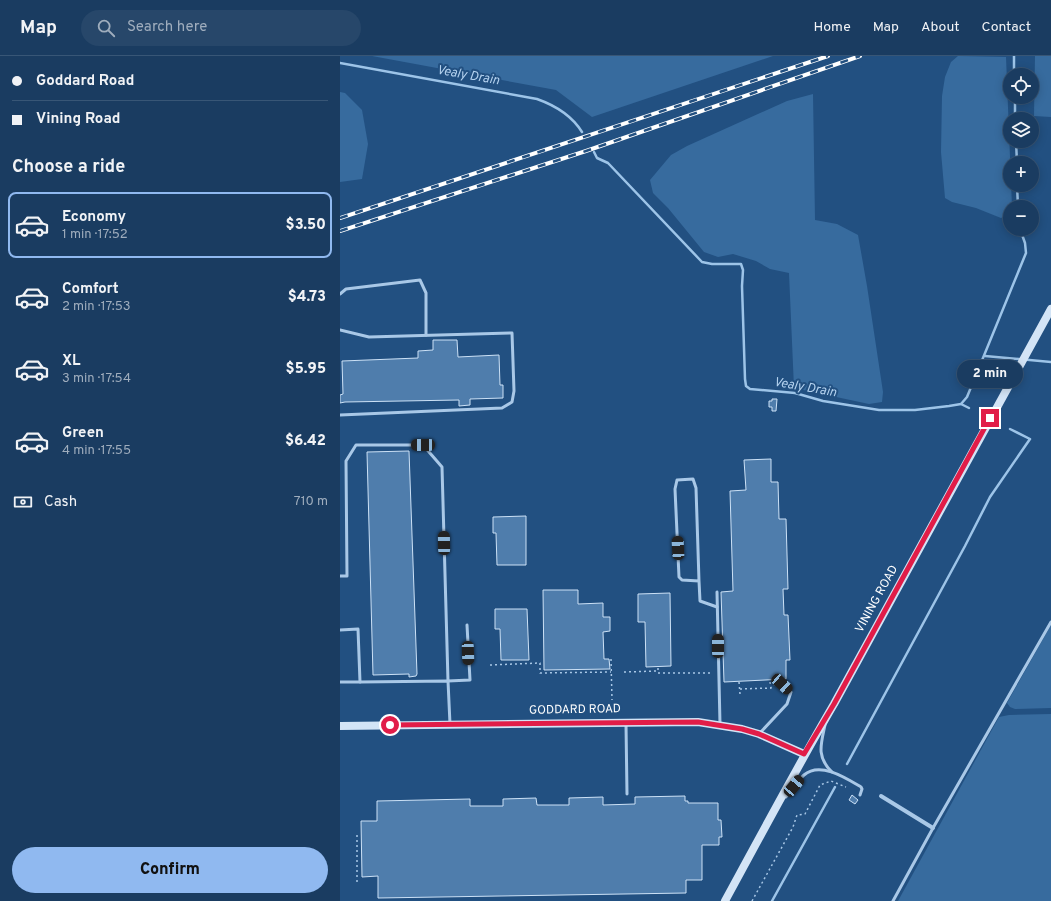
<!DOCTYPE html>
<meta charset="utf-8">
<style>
:root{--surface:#1a3c61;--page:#27476a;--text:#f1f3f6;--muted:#9fadbd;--line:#385676;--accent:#90b9f0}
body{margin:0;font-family:Overpass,sans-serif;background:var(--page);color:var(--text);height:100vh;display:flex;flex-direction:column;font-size:15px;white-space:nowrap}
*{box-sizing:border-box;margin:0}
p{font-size:13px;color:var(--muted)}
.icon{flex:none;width:22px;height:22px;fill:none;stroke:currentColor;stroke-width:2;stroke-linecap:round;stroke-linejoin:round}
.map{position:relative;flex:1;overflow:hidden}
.drawer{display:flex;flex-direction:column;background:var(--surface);width:340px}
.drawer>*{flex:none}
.banner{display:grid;align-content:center;height:88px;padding:0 12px;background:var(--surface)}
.tools{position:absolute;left:663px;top:12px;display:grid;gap:8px}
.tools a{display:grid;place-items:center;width:36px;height:36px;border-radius:50%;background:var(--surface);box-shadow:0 2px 10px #0003,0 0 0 1px var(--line);font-size:20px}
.end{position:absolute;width:18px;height:18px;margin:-9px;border:5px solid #e11d48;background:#fff;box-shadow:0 0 0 2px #fff}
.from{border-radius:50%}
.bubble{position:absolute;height:28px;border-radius:14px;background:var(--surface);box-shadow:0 2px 10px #0003,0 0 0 1px var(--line);font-size:13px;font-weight:800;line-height:28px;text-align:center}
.car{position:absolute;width:12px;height:24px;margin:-12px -6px;border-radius:5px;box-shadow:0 0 3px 1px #0007;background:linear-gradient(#222 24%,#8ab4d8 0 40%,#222 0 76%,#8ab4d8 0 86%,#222 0)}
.banner b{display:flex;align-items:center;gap:14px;height:38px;font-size:15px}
.banner b+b{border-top:1px solid var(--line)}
.banner i{width:10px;height:10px;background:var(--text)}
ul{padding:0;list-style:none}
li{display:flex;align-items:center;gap:12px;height:66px;margin:0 8px 6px;padding:0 4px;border:2px solid transparent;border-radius:8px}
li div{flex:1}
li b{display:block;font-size:15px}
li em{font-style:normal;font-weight:800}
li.on{border-color:var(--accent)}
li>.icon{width:36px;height:36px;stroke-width:1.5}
h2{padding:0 12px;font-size:18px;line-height:48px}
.pay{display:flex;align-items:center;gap:10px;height:44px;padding:0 12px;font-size:15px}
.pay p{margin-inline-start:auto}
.primary-button{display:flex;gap:8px;margin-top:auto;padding:8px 12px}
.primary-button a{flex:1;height:46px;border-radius:24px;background:var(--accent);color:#111;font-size:16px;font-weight:800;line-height:46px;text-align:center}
header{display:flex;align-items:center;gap:24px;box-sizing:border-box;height:56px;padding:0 20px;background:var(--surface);border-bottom:1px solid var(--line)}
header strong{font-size:19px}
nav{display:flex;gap:22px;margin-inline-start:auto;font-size:14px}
.search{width:280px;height:36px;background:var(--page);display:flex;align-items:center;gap:10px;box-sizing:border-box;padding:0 14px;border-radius:22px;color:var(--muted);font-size:15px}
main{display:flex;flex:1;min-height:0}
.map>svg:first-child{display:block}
</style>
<header>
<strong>Map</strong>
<div class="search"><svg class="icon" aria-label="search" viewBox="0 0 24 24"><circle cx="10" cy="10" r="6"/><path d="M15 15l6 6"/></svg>Search here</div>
<nav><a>Home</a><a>Map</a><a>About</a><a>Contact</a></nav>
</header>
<main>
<section class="drawer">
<div class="banner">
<b><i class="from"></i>Goddard Road</b>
<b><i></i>Vining Road</b>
</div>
<h2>Choose a ride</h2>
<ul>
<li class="on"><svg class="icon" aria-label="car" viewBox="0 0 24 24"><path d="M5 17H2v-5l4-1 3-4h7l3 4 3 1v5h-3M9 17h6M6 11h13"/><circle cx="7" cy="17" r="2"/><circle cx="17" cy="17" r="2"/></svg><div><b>Economy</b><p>1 min · 17:52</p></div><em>$3.50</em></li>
<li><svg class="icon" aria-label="car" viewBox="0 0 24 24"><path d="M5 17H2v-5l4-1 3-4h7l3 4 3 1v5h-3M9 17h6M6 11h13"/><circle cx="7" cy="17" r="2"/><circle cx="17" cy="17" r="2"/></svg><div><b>Comfort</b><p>2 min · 17:53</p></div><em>$4.73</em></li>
<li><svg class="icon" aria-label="car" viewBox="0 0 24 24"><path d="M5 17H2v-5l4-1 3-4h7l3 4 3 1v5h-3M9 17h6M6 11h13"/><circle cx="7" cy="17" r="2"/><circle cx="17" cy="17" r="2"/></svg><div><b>XL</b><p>3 min · 17:54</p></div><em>$5.95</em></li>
<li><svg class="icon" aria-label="car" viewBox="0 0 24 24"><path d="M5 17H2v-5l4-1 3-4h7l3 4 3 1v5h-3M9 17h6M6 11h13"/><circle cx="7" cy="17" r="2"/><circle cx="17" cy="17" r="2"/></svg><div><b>Green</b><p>4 min · 17:55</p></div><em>$6.42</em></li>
</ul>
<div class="pay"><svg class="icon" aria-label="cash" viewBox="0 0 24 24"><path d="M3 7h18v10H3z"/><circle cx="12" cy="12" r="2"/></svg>Cash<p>710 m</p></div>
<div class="primary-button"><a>Confirm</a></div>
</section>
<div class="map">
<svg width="711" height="845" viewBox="0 0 711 845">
<rect width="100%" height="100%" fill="#225081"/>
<!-- green -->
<g fill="#376b9e">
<polygon points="32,0 433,0 252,61 216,34"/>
<polygon points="618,0 666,1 672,151 670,151 670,158 661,162 636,152 612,146 605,142 601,96 602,40 605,21 611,6"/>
<polygon points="695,0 711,0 711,61 694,60"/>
<polygon points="0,36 5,37 22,54 28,88 22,123 0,126"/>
<polygon points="473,38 475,164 497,168 518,179 527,230 543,336 542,346 529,348 454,332 449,217 430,213 416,205 393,198 378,201 364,196 328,152 313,137 310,124 331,99 347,90 447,45"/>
<polygon points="711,569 711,652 675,653 670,651 667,647"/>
<polygon points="711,658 711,845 558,845 659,661 669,659"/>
</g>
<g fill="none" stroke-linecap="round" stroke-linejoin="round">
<!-- stream -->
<g stroke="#9dc4e8" stroke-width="2.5">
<polyline points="674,0 674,19"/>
<path d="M0 7 197 43C214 49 232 60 242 76"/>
<polyline points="675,41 675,63"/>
<polyline points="676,85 677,107"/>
<polyline points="254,96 257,102 268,107 362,206 372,208 401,208 403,214 402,230 405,323 406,330 410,333 455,337 483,345 539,354 575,354 609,350 621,348 627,341 686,197 685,187 680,173"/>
<polyline points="677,129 678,151"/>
<polyline points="645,300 711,306"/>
<polyline points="621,348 629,352"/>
<polyline points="507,708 625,490 650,441 690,383 670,373"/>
<polyline points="432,845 495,731"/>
</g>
</g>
<!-- building -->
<g fill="#4f7dac" stroke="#cce1f6">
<polygon points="93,284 117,284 118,301 159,299 160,329 163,329 163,342 130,343 130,349 119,350 119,344 5,346 0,347 0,339 3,338 2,305 78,302 78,295 93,294"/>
<polygon points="432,343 437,343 436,355 432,355 432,351 429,351 429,345 432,345"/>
<polygon points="69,395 77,618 76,620 69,621 69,618 33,619 27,396"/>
<polygon points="431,403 431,426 438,426 439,463 446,463 448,533 443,533 444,559 448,559 450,604 446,604 446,623 384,626 381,536 393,535 390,435 406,434 404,404"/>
<polygon points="186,460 186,509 157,509 156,477 153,477 153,461"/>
<polygon points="203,534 238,534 238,548 263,547 263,561 270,561 270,575 263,576 264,603 269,603 270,613 204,614"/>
<polygon points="330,537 331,610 306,611 305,566 298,566 298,538"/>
<polygon points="155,553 187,553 189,604 161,604 160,573 155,573"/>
<polygon points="512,739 518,744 515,748 509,744"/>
<polygon points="345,740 345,745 348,745 348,747 378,747 378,764 381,764 382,781 379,781 379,789 362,789 362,824 346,824 346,837 38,842 38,820 22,821 21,765 37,765 37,745 130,743 130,750 163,750 163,743 196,742 197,749 229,749 229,742 263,741 263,749 295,748 295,741"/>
</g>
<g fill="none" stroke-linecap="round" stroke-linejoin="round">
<!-- path -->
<g stroke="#a9c8e7" stroke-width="1.5" stroke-dasharray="2 3" stroke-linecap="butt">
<polyline points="271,603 272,644"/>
<polyline points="150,609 200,607 200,617 271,616"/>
<polyline points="318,612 318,617 373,617"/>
<polyline points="284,616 318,615"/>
<polyline points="399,626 400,638"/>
<polyline points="430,626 431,632 434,629"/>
<polyline points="400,633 431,632"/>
<polyline points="17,779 17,828"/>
<polyline points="412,845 453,771 457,759 465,758 480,729 491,725 506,731"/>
</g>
<!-- lane -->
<g stroke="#a9c8e7" stroke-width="3">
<polyline points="0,238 6,233 80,224 86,237 86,279"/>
<polyline points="0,274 29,281 172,277 174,335 172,346 162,352 0,359"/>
<polyline points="0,520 7,520 6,405 16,389 83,389 102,411 108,625 130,624 127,569"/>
<polyline points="359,525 342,524 339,521 335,433 337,424 353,423 356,432 359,525 360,545 377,551"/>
<polyline points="377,536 380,668"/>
<polyline points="0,574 18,573 20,626 108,625 110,668"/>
<polyline points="0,626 20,626"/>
<polyline points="286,668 287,738"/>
<path d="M485 669C481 688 476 701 492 716"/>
<polyline points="419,678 447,648 451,636 442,628"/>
<path d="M446 741C451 734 457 725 464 719 480 705 506 722 521 731L522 733 520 739"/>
<polyline points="553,845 593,772 711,566"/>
</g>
<!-- street -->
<polyline stroke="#a9c8e7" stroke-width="4" points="541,740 593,772"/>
<!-- secondary -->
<g stroke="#d3e4f6" stroke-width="8">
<polyline points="0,670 358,666 402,673 419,678 464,698"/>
<path d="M385 845C421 779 456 713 494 648L711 253"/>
</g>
<!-- rail casing -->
<g stroke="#fff" stroke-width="4">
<g id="rail">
<polyline points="0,162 488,0"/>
<polyline points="0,175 246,95 520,0"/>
</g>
</g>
<!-- rail -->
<use href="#rail" stroke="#225081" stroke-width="2.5" stroke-dasharray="8" stroke-linecap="butt"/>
</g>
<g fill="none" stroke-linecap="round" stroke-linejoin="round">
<!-- route -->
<polyline stroke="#e11d48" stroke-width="5" points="50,669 358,666 402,673 419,678 464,698 494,648 650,362"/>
</g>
<g text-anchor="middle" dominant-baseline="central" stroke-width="4" stroke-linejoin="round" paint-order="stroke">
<!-- street labels -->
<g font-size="12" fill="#fff" stroke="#225081">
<text transform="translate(537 543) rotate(-61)">VINING ROAD</text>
<text transform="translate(235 654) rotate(-1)">GODDARD ROAD</text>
</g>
<!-- water labels -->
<g font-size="13" font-style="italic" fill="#b4d2ef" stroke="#225081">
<text transform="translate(128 20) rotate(10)">Vealy Drain</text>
<text transform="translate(465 332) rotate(10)">Vealy Drain</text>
</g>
</g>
</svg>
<div class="tools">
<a><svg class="icon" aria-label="locate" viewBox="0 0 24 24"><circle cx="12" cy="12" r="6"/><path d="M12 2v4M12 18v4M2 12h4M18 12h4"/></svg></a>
<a><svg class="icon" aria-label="layers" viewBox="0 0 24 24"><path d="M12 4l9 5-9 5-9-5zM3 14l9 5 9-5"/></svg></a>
<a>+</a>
<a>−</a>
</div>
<i class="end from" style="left:50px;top:669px"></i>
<i class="end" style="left:650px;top:362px"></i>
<div class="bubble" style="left:617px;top:304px;width:66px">2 min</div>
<i class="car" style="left:83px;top:389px;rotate:270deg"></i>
<i class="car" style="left:104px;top:487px;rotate:359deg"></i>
<i class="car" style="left:338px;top:492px;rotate:357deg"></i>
<i class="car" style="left:378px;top:590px;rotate:0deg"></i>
<i class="car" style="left:128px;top:597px;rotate:178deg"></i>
<i class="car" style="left:442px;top:628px;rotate:132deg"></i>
<i class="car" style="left:454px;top:730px;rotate:40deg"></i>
</div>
</main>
